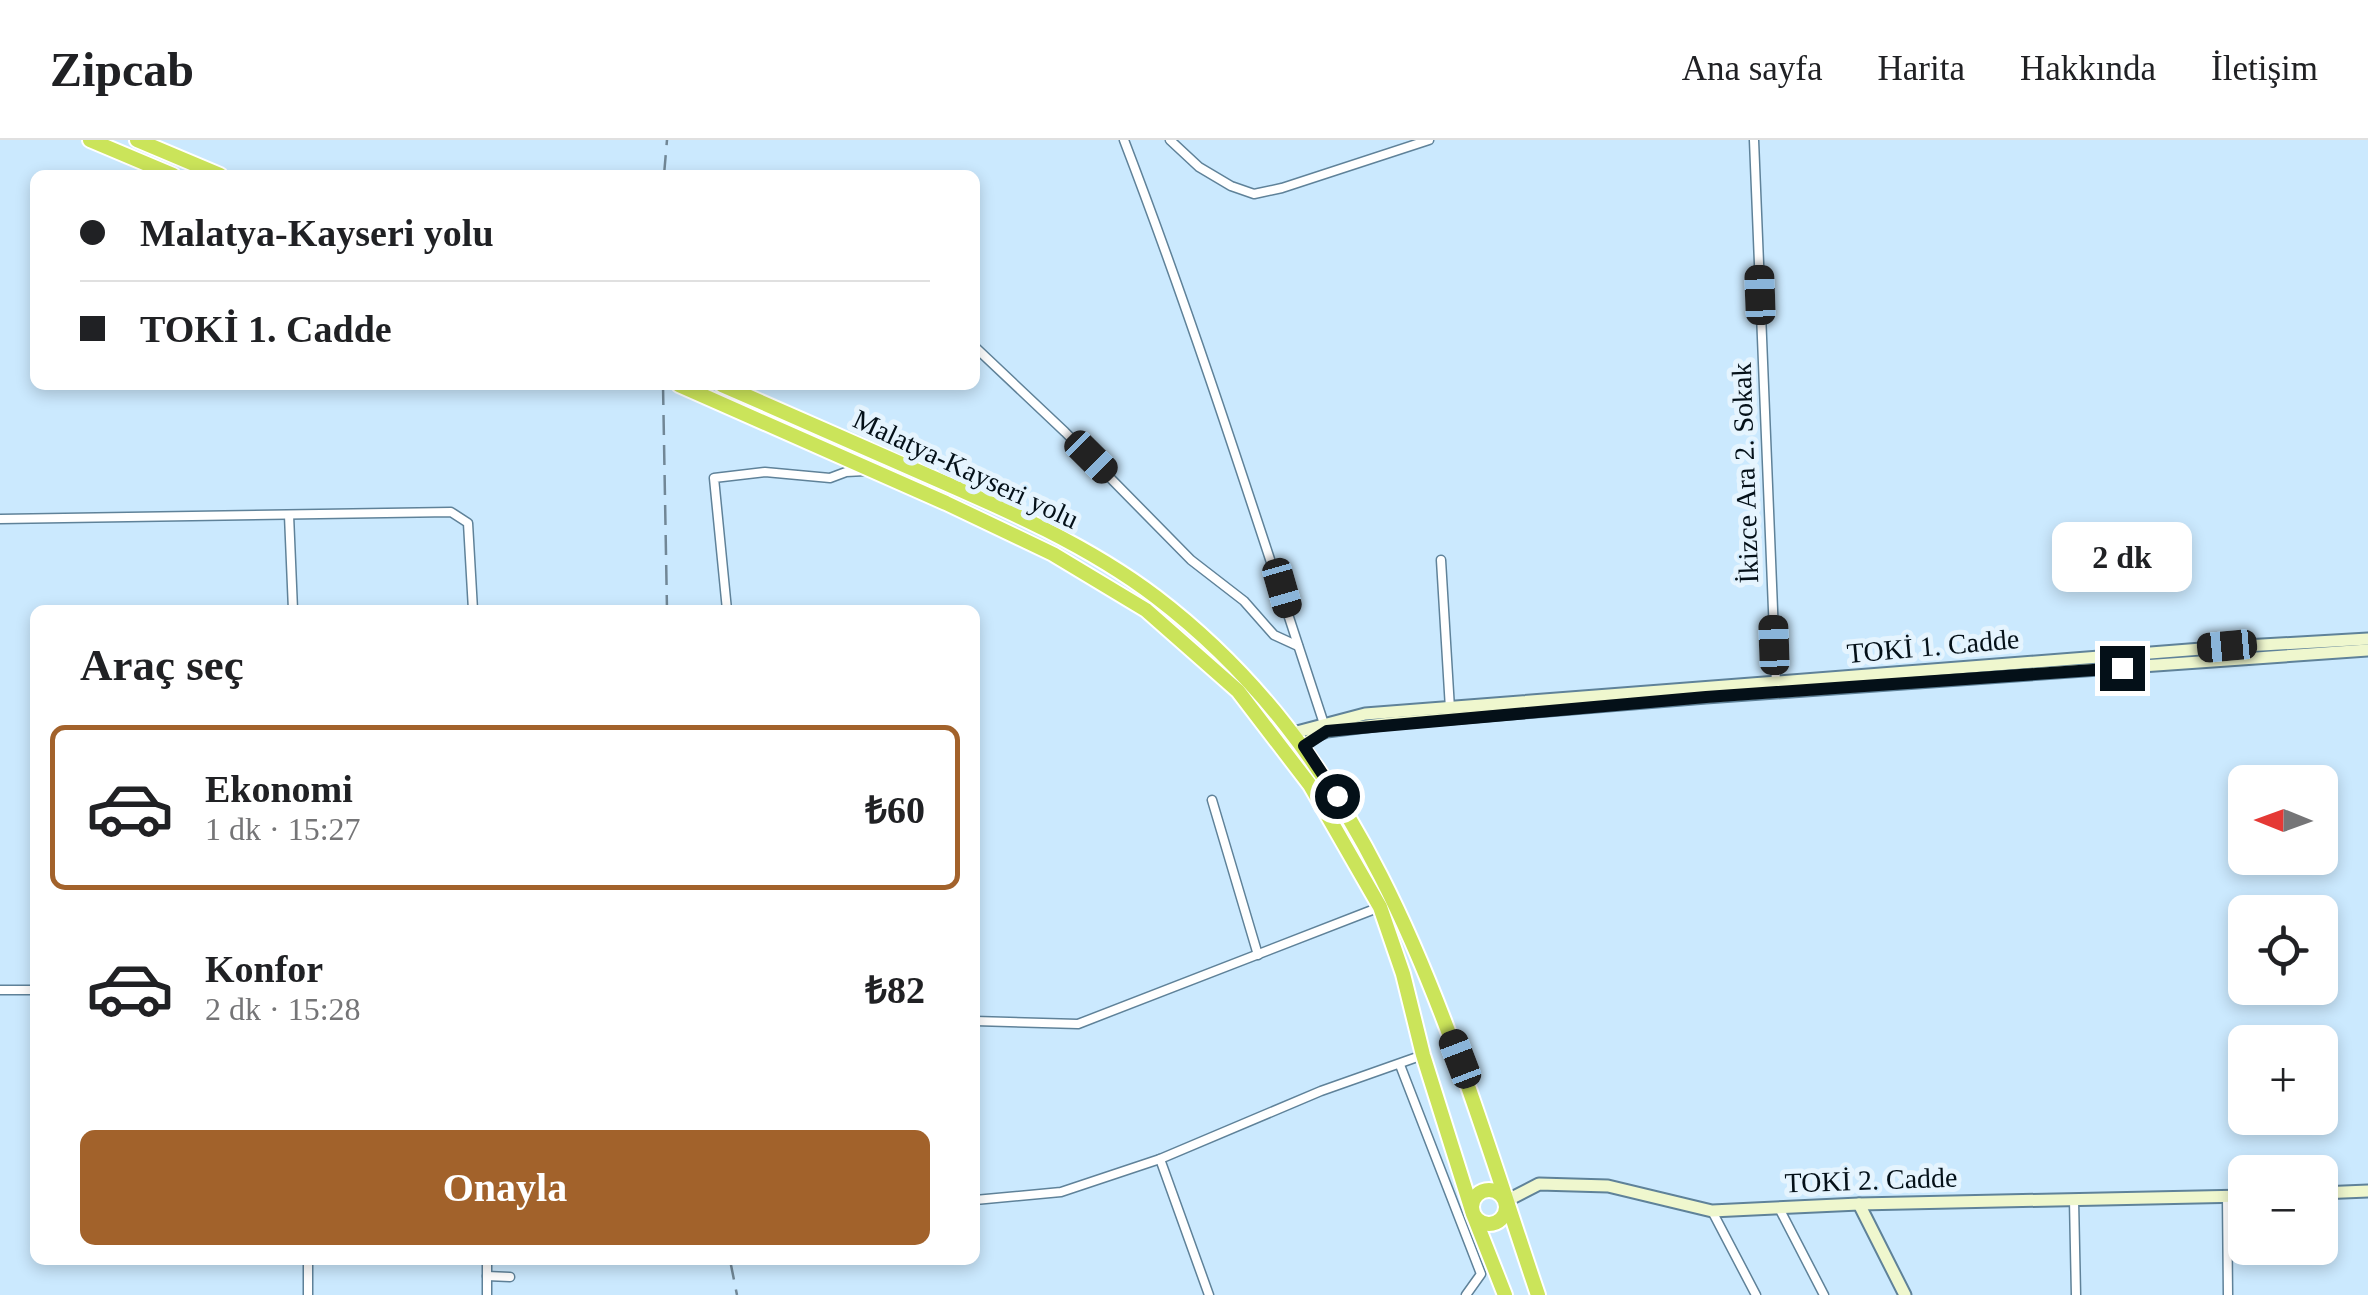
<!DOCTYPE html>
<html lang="tr">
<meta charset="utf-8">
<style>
:root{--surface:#fff;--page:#f2f2f2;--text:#202124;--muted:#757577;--line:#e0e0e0;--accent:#a2622b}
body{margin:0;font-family:Georgia,serif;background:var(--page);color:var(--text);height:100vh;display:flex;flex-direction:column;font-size:38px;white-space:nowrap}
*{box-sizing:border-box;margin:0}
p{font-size:32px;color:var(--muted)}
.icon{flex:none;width:55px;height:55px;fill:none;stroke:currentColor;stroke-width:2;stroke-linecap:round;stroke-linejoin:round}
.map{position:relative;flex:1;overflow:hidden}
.panel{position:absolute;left:30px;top:465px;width:950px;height:660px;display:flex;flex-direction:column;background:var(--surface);border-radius:15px;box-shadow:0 5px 15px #0003}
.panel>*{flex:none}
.banner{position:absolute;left:30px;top:30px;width:950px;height:220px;border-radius:15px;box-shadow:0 5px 15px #0003;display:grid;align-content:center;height:220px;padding:0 50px;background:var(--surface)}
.needle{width:65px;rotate:271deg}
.fabs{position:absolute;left:2228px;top:625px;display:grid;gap:20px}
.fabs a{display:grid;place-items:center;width:110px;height:110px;border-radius:15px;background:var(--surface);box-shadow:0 5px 15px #0003;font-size:50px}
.end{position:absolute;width:45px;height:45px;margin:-22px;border:12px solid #041018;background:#fff;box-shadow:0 0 0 5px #fff}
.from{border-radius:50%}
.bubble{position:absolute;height:70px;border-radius:15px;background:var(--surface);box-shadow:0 5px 15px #0003;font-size:32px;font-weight:700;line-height:70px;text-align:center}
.car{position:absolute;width:30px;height:60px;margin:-30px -15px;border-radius:12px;box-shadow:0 0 8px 2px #0007;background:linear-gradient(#222 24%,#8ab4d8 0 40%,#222 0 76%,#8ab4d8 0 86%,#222 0)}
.banner b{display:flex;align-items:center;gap:35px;height:95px;font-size:38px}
.banner b+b{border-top:2px solid var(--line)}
.banner i{width:25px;height:25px;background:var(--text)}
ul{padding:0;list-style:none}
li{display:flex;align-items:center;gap:30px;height:165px;margin:0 20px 15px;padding:0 30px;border:5px solid transparent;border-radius:15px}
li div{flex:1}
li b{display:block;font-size:38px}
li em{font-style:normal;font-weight:700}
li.active{border-color:var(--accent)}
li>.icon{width:90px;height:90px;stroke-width:1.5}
h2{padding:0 50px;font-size:45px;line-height:120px}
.primary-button{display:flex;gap:20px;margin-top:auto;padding:20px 50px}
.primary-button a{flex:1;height:115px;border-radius:15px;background:var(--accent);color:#fff;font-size:40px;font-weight:700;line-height:115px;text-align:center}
header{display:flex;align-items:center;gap:60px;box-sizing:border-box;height:140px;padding:0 50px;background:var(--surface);border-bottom:2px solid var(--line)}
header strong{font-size:48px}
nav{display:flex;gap:55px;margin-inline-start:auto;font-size:35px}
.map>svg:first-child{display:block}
</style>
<header>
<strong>Zipcab</strong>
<nav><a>Ana sayfa</a><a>Harita</a><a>Hakkında</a><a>İletişim</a></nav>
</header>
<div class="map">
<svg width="2368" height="1155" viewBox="0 0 2368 1155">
<rect width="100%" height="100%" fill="#cbe9fe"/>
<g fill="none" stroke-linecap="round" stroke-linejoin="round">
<!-- street casing -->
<g stroke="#5f8299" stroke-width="11">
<g id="street">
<path d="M1124 0C1198 193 1260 390 1325 587"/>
<polyline points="1170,0 1199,27 1231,46 1254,54 1282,48 1429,0"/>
<polyline points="1754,0 1776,544"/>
<polyline points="975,207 1065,292 1191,420 1244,461 1274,495 1298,506"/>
<polyline points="289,375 293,470"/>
<polyline points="0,379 451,372 468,383 473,470"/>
<polyline points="1441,420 1450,569"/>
<polyline points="727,470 714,338 765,332 830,338 846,332 865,331"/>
<polyline points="1212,660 1258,815"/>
<polyline points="0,850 35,850"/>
<polyline points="975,881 1078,884 1380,767"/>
<polyline points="1400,925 1481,1134 1466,1155"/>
<polyline points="1160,1019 1209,1155"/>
<polyline points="2227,1057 2228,1155"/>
<polyline points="975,1060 1061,1052 1160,1019 1321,951 1423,915"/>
<polyline points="2074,1060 2076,1155"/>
<polyline points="1779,1068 1824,1155"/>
<polyline points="1712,1071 1756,1155"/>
<polyline points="487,1120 487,1155"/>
<polyline points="487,1136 510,1137"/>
<polyline points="308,1155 308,1120"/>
</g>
</g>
<!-- secondary casing -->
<g stroke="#5f8299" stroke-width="15">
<g id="secondary">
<polyline points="1293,593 1365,574 2227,507 2368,499"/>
<polyline points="1304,606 1314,596 1327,591 1390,583 1706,557 2368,510"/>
<polyline points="2320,1053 2368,1051"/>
<polyline points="1506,1061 1539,1044 1608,1046 1712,1071 1859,1064 2245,1056"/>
<polyline points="1859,1064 1905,1155"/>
</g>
</g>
<!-- highway casing -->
<g stroke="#fff" stroke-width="18">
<g id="highway">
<polyline points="90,0 173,35"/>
<polyline points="137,0 220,35"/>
<polyline points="679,245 946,363 1053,414 1146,470 1238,551 1310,645 1380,767 1403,834 1423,915 1473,1074 1505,1155"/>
<path d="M722 245C791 275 860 306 929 336 1007 370 1089 406 1156 457 1383 630 1451 898 1538 1155"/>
<circle cx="1489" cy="1067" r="17"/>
</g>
</g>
<!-- street -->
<use href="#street" stroke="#fff" stroke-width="8"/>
<!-- secondary -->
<use href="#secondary" stroke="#eff7ce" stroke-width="11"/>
<!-- highway -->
<use href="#highway" stroke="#cbe45a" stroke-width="14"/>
<!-- rail -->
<g stroke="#718796" stroke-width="2.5" stroke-dasharray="20 10" stroke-linecap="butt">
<polyline points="664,35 667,0"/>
<polyline points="663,245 667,470"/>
<polyline points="730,1120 737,1155"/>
</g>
</g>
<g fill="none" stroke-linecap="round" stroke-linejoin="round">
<!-- route -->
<polyline stroke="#041018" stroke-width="12" points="1337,656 1304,606 1327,591 1706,557 2122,528"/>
</g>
<g text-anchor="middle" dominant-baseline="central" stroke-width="10" stroke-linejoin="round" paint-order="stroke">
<!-- street labels -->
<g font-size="28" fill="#041018" stroke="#e5f4fe">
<text transform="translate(966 329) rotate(25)">Malatya-Kayseri yolu</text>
<text transform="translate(1745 333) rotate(-92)">İkizce Ara 2. Sokak</text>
<text transform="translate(1933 506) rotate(-5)">TOKİ 1. Cadde</text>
<text transform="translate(1871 1040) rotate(-2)">TOKİ 2. Cadde</text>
</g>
</g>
</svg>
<div class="fabs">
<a><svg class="needle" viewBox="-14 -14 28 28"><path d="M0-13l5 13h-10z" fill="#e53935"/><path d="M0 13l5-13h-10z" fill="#757577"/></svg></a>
<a><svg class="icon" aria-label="locate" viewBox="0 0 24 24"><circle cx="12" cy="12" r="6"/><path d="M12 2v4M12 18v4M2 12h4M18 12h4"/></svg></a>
<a>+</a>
<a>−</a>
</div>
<i class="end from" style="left:1337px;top:656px"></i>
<i class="end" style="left:2122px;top:528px"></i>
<div class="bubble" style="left:2052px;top:382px;width:140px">2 dk</div>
<i class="car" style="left:1760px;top:155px;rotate:358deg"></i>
<i class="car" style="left:1091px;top:317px;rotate:135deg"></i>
<i class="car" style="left:1282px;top:448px;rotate:164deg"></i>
<i class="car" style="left:1774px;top:505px;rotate:358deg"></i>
<i class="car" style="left:2227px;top:506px;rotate:265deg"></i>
<i class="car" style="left:1460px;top:919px;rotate:339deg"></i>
<div class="banner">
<b><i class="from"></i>Malatya-Kayseri yolu</b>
<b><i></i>TOKİ 1. Cadde</b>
</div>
<section class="panel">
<h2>Araç seç</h2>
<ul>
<li class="active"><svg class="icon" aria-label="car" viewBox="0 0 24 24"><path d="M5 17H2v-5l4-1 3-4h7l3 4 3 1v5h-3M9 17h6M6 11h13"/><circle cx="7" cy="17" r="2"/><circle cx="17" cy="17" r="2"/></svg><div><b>Ekonomi</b><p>1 dk · 15:27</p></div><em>₺60</em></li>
<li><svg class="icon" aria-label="car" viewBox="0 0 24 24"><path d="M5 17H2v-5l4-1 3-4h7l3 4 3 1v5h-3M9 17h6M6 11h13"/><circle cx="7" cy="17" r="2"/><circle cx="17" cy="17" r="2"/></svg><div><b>Konfor</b><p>2 dk · 15:28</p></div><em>₺82</em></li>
</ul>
<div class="primary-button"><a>Onayla</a></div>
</section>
</div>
